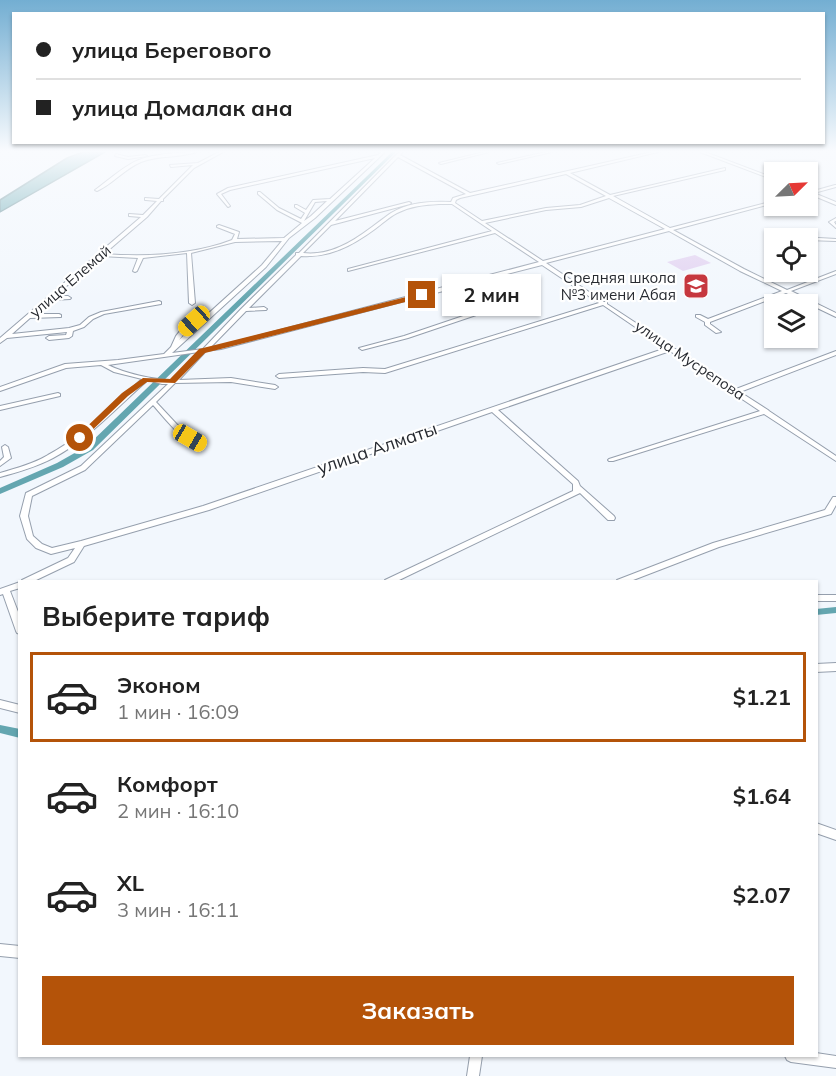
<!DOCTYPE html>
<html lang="ru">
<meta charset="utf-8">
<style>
:root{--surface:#fff;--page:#f2f2f2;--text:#222;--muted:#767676;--line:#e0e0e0;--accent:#b45309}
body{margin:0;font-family:Mulish,sans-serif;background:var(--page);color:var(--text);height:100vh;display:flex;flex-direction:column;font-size:22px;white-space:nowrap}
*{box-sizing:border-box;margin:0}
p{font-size:20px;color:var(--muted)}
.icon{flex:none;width:33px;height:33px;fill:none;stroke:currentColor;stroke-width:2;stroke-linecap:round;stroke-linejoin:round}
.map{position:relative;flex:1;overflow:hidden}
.side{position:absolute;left:18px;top:580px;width:800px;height:477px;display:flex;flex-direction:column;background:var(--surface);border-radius:0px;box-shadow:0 2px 4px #0004}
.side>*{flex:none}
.top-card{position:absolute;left:12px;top:12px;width:813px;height:132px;border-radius:0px;box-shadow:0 2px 4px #0004;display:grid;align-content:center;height:132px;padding:0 24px;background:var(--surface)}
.needle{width:39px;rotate:66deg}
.controls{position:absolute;left:764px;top:162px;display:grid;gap:12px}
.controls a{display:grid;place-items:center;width:54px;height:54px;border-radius:0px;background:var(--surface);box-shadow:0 2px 4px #0004;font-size:30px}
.end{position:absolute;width:27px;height:27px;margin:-14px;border:8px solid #b45309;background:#fff;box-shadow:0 0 0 3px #fff}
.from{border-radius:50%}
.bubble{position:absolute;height:42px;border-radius:0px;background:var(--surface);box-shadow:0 2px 4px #0004;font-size:20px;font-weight:700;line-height:42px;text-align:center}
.car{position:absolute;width:18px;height:36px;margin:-18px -9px;border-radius:8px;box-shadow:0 0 4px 2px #0007;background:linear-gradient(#f5c518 24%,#345 0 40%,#f5c518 0 76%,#345 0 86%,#f5c518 0)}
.top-card b{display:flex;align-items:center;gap:21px;height:57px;font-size:22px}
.top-card b+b{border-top:2px solid var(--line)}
.top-card i{width:15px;height:15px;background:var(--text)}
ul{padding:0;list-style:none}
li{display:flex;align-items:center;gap:18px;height:90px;margin:0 12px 9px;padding:0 12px;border:3px solid transparent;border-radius:0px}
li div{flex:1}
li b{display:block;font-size:22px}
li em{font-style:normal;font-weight:700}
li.current{border-color:var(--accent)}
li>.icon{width:54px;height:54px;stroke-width:1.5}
h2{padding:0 24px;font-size:27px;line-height:72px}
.cta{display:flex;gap:12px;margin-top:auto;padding:12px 24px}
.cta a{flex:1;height:69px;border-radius:0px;background:var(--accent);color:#fff;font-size:24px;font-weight:700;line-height:69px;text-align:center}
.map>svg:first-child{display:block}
</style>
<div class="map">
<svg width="836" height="1076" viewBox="0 0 836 1076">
<rect width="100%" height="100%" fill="#f2f7fd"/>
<!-- green -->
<polygon fill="#e2d2f1" points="695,255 711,263 683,271 667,262"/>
<!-- water -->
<polygon fill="#64a6b0" stroke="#52818a" stroke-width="1.5" points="83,152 105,152 0,212 0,200 67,158"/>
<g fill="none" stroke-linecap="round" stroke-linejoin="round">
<!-- canal -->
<g fill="#64a6b0" fill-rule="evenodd">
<polygon points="392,152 396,152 93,450 63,467 0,494 0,488 57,463 87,446"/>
<polygon points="836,607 836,613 816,615 816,609"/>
<polygon points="0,725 20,729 20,738 0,733"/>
</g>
<!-- minor casing -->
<g stroke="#959fad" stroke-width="2">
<g id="minor">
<path d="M188 152H197C179 158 159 155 141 162 124 169 113 184 97 191L95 190C106 182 117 172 129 165 146 154 169 154 188 152Z"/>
<path d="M219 152H223L194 168 163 199V201H161L147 217 104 254C146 257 193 255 232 240L235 234 217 227V226L219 225 239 232 237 239 284 238 302 223 277 210 258 194V192H260L279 208 301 219 305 213 295 207V205H297L306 210 313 200 330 199 375 158 230 190 221 194 230 206 228 207 217 194 228 188 378 155 381 152H385L315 218 289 238 266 267 172 353 203 349 241 309 296 255V253H299L399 152H403L400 155 470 193 652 152H658L570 173 610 195 725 168V170L613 196 670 228 774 201V203L673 230 744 269 787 290 836 271V274L791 291 836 313V317L786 293 710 322V324L721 332 716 333 705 325V322L696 317V315H700L708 319 782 291 740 271 669 231 546 263 604 302H607V304L671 346 674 347V348L736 389 836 351V355L740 392 768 410 769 411 836 456V461L764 414 613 461H609L608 460 609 459 760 411 670 351 498 410 578 481 580 486 614 516 615 518 614 520H608L580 493 395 582H384L385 580 573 491V484L492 412 209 510 84 546 74 562 32 582H21L22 580 68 558 75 548 51 554 36 548 27 539 20 516 26 493 81 466 168 384H162L148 380C117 407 89 439 53 458 36 467 18 472 0 477V473C17 468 33 464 48 455 84 436 112 405 142 379L114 372 101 365 66 368 0 391V387L65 364 118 360 164 354 171 347 176 336 197 310 202 311 179 340 262 265 282 241 235 242 191 253 195 303 192 305 189 303 187 253 143 258 137 271 135 272 133 271 138 258 101 256 55 296H68L71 298 70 299 51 300 34 314H59L61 315V317L30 318 12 334 69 328 80 325 89 317 101 312 159 301 161 302V304L104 314 93 319 84 327 73 331 72 336 69 338 49 340 46 338 49 336 66 335 67 332 7 338 0 343V338L141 217 129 216V214L143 215 157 201 146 200H145V198L159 199 193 165 171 167 170 165 198 163ZM398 157 466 194 453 198 451 202C431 201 409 202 391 213 385 217 379 222 372 227 352 242 330 256 303 253L331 225 410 204 411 203 409 202 335 221ZM566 174 606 196 580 205 546 208 482 221 455 203 456 200 460 198ZM609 198 665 229 543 261 485 223 546 210 581 207ZM327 201 311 216 304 221 315 202ZM439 204H452L492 231 348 269V271L495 233 539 262 219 346 210 348 246 311 266 310 267 309 264 307 249 308 301 256C329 258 352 246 375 229 382 224 389 217 397 213 411 206 424 205 439 204ZM542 265 599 303 385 369 363 368 279 374 276 376 279 378 363 372 385 373 603 305 666 348 203 506 81 541 52 548 42 544 33 536 28 516 32 496 85 470 153 405C165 418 184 445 203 445L204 444 203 443 184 432 156 402 175 383 231 382 275 389 278 387 275 385 231 378 179 380 206 351 221 349 451 289 481 310 404 336 359 348 362 350 408 338 488 311 531 302V300L529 299 485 309 456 287ZM199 352 172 380C153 380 124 373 108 365Z"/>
<polygon points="484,152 489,152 441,164 439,163"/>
<polygon points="546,152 552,152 499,164 497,163"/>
<polygon points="700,152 705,152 774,178 774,180"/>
<polygon points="116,154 128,157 145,155 147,156 128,159 115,156"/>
<polygon points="835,185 836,185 836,187 814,193 836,202 836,205 807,193 807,191 810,192"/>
<polygon points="836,218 836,221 834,222 836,225 836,228 829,222"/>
<polygon points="802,237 836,239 836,241 807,240 807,238 802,238"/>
<polygon points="58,393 60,394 60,396 0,410 0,406"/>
<polygon points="5,445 8,447 11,458 0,466 0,461 4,457 2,447"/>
<polygon points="833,497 836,497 836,505 831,514 719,547 628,582 616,582 617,580 713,543 825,510"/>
<polygon points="20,582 20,588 10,591 20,617 20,634 17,633 16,631 3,594 0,595 0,589"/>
<rect x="816" y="595" width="20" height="6"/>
<polygon points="836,663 836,671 816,672 816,664"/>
<polygon points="0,700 20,705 20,713 0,708"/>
<polygon points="816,823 836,830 836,840 816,833"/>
<polygon points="0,944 20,946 20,958 0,956"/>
<polygon points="816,1053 836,1056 836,1068 791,1062 787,1060 785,1056 816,1056"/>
<polygon points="470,1056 482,1056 479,1076 467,1076"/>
</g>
</g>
<!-- minor -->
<use href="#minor" fill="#fff" fill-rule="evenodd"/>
</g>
<!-- sky -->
<linearGradient id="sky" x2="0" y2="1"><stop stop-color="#73aed2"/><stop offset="0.5" stop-color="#f9fbfe"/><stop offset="1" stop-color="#f9fbfe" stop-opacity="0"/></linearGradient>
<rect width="836" height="302" fill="url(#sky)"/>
<!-- route -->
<polygon fill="#b45309" points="422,293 425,297 205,353 175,383 147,382 128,396 83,439 75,438 122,393 143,378 170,379 199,349"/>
<!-- icons -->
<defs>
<g id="school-square" transform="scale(1.35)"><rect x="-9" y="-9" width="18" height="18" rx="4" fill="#c6373e" stroke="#fff"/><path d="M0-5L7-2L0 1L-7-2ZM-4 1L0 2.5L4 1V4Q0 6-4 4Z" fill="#fff"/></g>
</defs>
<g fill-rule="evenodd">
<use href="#school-square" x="696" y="286"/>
</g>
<g text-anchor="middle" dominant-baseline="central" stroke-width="4.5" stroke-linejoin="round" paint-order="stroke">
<!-- far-poi labels -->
<g font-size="15" fill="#272a30" stroke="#fff" text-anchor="end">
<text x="676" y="277">Средняя школа<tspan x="676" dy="17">№3 имени Абая</tspan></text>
</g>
<!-- far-street labels -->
<g font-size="15" fill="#272a30" stroke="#fff">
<text transform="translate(70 281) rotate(-41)">улица Елемай</text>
<text transform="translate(690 360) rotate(34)">улица Мусрепова</text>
</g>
<!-- street labels -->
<g font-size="18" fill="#272a30" stroke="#fff">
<text transform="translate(377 448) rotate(-19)">улица Алматы</text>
</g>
</g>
</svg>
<div class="controls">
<a><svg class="needle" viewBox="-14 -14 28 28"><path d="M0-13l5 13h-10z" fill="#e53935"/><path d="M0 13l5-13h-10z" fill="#767676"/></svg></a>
<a><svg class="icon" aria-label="locate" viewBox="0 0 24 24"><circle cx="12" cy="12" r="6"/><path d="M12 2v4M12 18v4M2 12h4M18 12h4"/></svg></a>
<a><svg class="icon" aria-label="layers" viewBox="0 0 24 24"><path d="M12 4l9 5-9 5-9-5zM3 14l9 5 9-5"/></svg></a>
</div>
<i class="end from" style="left:80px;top:438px"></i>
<i class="end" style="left:422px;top:295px"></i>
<div class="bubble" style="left:442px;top:274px;width:99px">2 мин</div>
<i class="car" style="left:194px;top:321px;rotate:228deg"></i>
<i class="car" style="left:190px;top:438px;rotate:120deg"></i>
<div class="top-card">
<b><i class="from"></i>улица Берегового</b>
<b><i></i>улица Домалак ана</b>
</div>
<section class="side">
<h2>Выберите тариф</h2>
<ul>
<li class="current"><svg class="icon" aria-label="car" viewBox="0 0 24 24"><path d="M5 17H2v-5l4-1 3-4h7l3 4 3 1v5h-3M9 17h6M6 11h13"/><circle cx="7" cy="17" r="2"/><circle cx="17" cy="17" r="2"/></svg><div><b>Эконом</b><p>1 мин · 16:09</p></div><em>$1.21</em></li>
<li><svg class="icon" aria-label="car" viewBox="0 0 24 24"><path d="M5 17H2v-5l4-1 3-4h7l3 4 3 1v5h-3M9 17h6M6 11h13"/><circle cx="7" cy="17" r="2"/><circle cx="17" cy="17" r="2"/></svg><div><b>Комфорт</b><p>2 мин · 16:10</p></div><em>$1.64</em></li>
<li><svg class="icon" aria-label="car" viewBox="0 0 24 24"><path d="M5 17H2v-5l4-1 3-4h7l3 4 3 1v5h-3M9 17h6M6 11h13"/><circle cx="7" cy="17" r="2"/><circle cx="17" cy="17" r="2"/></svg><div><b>XL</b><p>3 мин · 16:11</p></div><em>$2.07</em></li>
</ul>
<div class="cta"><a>Заказать</a></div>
</section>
</div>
